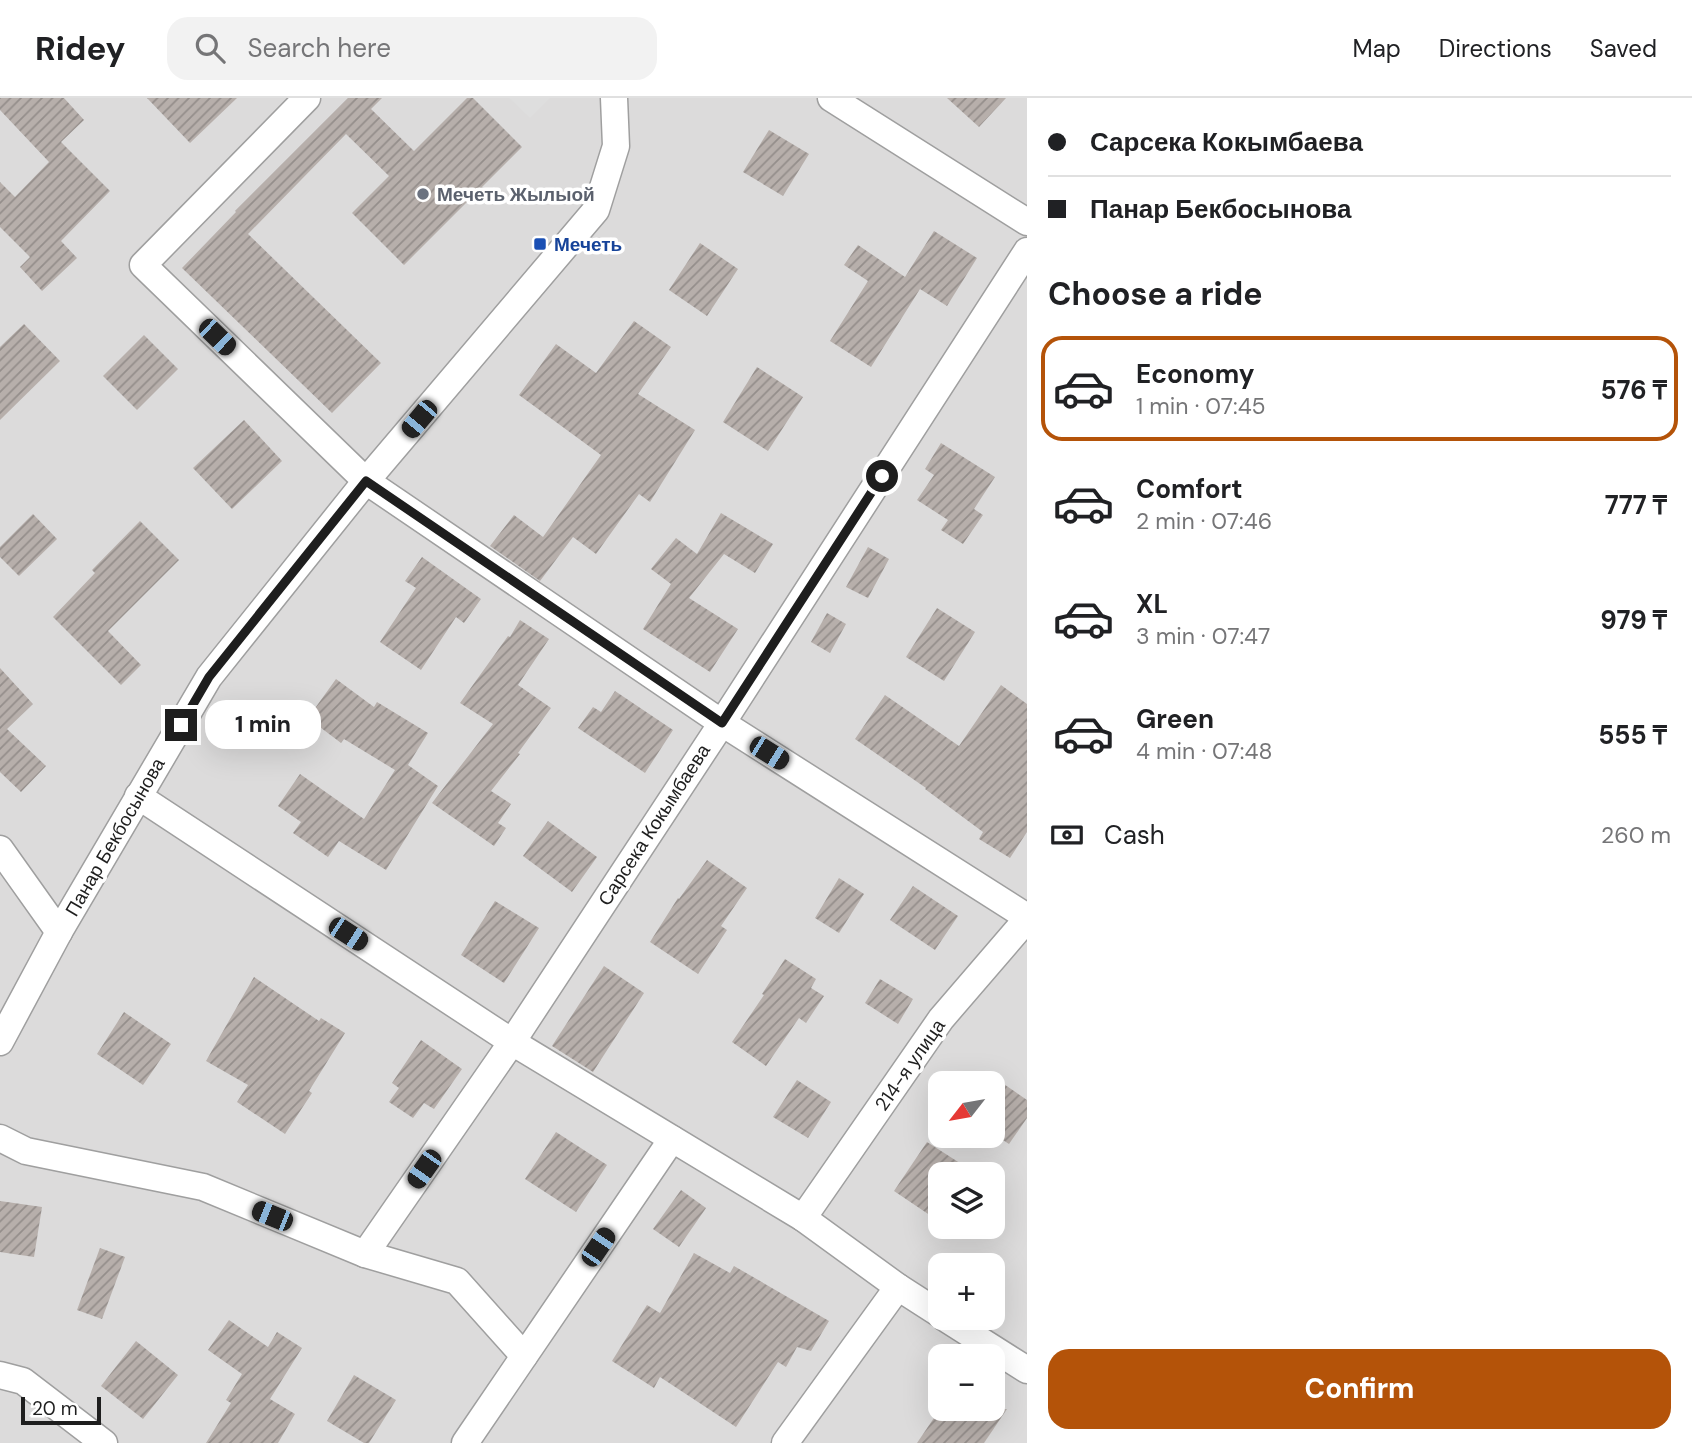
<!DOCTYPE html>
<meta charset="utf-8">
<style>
:root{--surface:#fff;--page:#f2f2f2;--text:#202124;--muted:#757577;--line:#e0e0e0;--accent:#b45309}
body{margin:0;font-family:"DM Sans",sans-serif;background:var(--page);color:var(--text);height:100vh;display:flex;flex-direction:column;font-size:26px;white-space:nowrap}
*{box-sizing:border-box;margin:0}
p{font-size:23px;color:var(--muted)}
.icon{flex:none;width:38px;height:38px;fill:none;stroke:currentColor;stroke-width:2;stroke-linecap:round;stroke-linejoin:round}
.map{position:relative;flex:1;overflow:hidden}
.drawer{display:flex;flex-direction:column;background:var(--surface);width:665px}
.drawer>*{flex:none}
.top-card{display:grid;align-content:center;height:154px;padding:0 21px;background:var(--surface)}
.needle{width:46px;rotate:239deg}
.tools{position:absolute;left:928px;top:973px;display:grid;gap:14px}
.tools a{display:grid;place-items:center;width:77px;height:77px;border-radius:14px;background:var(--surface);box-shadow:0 7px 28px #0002;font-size:35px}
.scale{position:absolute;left:21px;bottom:18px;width:80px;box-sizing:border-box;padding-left:7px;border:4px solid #1e1e1e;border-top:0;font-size:19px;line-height:24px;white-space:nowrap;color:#1e1e1e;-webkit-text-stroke:5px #fff;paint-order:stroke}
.end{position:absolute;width:32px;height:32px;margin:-16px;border:9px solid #1e1e1e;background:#fff;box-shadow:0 0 0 4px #fff}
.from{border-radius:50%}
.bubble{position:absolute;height:49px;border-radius:21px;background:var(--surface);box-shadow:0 7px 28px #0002;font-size:23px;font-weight:700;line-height:49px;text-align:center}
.car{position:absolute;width:21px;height:42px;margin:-21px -10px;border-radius:9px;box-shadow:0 0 5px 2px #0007;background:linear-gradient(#222 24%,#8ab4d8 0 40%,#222 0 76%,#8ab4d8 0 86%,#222 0)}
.top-card b{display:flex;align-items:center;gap:24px;height:66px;font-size:26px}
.top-card b+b{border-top:2px solid var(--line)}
.top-card i{width:18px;height:18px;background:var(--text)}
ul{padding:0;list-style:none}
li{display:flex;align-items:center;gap:21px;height:105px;margin:0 14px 10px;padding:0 7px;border:4px solid transparent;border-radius:21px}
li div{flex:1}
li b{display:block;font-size:26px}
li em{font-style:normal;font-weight:700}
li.on{border-color:var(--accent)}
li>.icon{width:63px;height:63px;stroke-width:1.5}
h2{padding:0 21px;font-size:32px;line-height:84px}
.pay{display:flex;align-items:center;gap:18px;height:77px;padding:0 21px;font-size:26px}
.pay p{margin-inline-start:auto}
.cta{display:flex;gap:14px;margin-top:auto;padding:14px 21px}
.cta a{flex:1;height:80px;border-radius:21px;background:var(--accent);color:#fff;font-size:28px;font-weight:700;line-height:80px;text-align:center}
header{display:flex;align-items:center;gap:42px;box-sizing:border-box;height:98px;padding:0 35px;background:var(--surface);border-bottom:2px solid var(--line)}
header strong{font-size:33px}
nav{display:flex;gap:38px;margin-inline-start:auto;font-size:24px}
.search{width:490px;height:63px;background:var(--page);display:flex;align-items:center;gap:18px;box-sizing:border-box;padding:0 24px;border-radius:21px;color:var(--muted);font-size:26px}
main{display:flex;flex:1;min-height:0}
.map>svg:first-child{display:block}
</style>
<header>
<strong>Ridey</strong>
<div class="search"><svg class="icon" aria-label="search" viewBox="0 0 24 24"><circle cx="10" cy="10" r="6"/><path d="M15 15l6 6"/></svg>Search here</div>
<nav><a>Map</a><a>Directions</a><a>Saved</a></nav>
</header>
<main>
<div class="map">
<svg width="1027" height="1345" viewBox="0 0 1027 1345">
<defs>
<pattern id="building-hatch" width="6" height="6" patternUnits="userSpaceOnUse" patternTransform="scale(1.75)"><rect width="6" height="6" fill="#b7afab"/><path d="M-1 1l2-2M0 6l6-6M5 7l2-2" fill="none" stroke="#948e8b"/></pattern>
</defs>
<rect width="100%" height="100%" fill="#eeeae5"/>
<!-- residential -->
<path fill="#dcdbdb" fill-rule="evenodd" d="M0 0H1027V1345H0ZM940 985H992V1038H940ZM940 1076H992V1129H940ZM940 1167H992V1220H940ZM940 1258H992V1311H940Z"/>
<!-- parking -->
<polygon fill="#dedede" points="509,0 550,0 530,20"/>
<!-- building -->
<g fill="url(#building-hatch)">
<polygon points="0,0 64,0 84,22 61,44 110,93 61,143 77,160 42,193 20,169 30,159 0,129 0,84 15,99 49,64 0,12"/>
<polygon points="147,0 237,0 190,45"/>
<polygon points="348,0 382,0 371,11 414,53 467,0 473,0 522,49 404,167 352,115 389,78 346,36 248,136 381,265 332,315 182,170 236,114 235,113"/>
<polygon points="947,0 1006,0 979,29"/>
<polygon points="769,32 809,56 783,98 743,74"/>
<polygon points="934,133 977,160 947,208 920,191 871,269 830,243 868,183 844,167 858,147 905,179"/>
<polygon points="700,145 738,171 707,218 669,192"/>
<polygon points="634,223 671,249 638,296 695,332 650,404 639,396 596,456 573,439 540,483 490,448 514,417 543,439 601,357 519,297 556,246 596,275"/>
<polygon points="24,226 60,263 0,322 0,249"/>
<polygon points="144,237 178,271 137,312 103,278"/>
<polygon points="757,269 803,299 768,353 723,324"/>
<polygon points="244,322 282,363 232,411 193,370"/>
<polygon points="941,345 995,379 974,411 983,417 963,446 941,432 948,422 917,402 934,377 925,371"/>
<polygon points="721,415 773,446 755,475 724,456 689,500 738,531 710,574 643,531 671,486 651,471 676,440 697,456"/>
<polygon points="33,416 57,441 19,478 0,459 0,449"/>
<polygon points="140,423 179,462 108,533 141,567 121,587 53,519 95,475 92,472"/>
<polygon points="868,449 889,461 868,500 846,489"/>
<polygon points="422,459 481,501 464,525 456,519 421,572 380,544 416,490 405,483"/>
<polygon points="937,510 975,534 944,583 906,559"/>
<polygon points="827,515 846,526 830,555 811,544"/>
<polygon points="520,522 549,541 518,587 551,610 518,655 520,656 491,693 511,706 498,725 506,730 494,748 432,705 493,626 460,605 508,538 510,539"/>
<polygon points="0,570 33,606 7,631 46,668 21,694 0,674"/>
<polygon points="336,581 374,609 377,604 428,635 408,667 438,688 386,772 339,743 328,759 293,735 301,724 278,708 300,676 364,721 395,672 344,641 341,645 308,620"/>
<polygon points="1001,587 1027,606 1027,734 1010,760 979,741 983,734 925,691 926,690 855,641 885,597 959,648"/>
<polygon points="615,593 673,632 645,675 578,630 593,609 601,614"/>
<polygon points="548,723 597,759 572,794 523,758"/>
<polygon points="707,762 747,790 721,828 727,832 698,876 650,844 678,800 679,801"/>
<polygon points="839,780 864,796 839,835 815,820"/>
<polygon points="913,788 958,818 935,852 890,822"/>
<polygon points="495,803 539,830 504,885 461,857"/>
<polygon points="785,861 816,881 811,890 824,898 806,925 799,920 766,968 732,944 764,897 762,896"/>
<polygon points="604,868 644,895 593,974 552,948"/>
<polygon points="254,879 319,923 321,920 345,935 309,993 312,995 285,1036 237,1004 248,987 206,963"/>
<polygon points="880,881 913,901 898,926 865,905"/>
<polygon points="124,914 171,946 143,987 97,956"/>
<polygon points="421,942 462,971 434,1011 424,1005 413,1020 389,1004 399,990 392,985"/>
<polygon points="992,978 1027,1002 1027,1020 1009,1046 992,1035"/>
<polygon points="797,982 831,1004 808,1040 773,1019"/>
<polygon points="556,1034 607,1067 576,1114 525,1081"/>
<polygon points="927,1044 977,1076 940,1076 940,1124 894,1093"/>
<polygon points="681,1092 706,1110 679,1149 653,1131"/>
<polygon points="0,1103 42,1109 34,1159 0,1154"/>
<polygon points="100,1150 125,1159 102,1221 77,1212"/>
<polygon points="694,1155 730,1175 734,1168 829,1223 811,1253 797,1249 786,1269 778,1264 736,1329 660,1279 654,1290 612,1263 647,1207 660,1215"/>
<polygon points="229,1222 268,1249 277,1234 302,1250 270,1301 295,1316 278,1345 206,1345 231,1305 226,1302 242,1276 208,1252"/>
<polygon points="136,1243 178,1277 143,1321 101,1288"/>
<polygon points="354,1277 396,1302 369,1345 364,1345 327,1323"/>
<polygon points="940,1311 1007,1311 984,1345 917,1345"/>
</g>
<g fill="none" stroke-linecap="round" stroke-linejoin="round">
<!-- street casing -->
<g stroke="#9f9f9f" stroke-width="29">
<g id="street">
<polyline points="307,0 143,167 366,383 722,625 1027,819"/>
<polyline points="831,0 1027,124"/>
<polyline points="138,698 512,944 803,1120 898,1189 940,1216"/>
<polyline points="0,751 59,834"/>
<polyline points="0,944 59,834 209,579 366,383 596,112 616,48 614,0"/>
<polyline points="0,1040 26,1053 203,1089 365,1156 457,1183 524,1258"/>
<polyline points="803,1120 941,921 1027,821"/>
<polyline points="365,1156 512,944 722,625 1027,153"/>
<polyline points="945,1220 1027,1272"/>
<polyline points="0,1277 23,1283 104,1345"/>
<polyline points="465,1345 672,1041"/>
<polyline points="785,1345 898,1189"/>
</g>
</g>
<!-- street -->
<use href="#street" stroke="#fff" stroke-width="26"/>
</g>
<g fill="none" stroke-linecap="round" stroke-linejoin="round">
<!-- route -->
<polyline stroke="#1e1e1e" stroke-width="9" points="181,627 209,579 366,383 722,625 882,378"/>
</g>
<!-- markers -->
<circle fill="#6b7280" stroke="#fff" stroke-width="2.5" cx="423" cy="96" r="7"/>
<rect fill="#1a4fb4" stroke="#fff" stroke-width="2.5" x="533" y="139" width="14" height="14" rx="3.5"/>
<g text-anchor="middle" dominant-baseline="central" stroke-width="7" stroke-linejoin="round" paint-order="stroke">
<!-- worship labels -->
<g font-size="19" font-weight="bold" fill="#5b616d" stroke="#fff" text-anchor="start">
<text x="437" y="96">Мечеть Жылыой</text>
</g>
<!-- transit labels -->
<g font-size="19" font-weight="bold" fill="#164399" stroke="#fff" text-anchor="start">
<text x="554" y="146">Мечеть</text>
</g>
<!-- street labels -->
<g font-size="19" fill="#1e1e1e" stroke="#fff">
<text transform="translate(654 727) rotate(-57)">Сарсека Кокымбаева</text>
<text transform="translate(115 739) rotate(-60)">Панар Бекбосынова</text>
<text transform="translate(910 967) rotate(-55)">214-я улица</text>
</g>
</g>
</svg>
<div class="tools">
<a><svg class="needle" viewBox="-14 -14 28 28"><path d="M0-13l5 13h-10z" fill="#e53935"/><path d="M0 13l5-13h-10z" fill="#757577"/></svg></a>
<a><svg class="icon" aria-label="layers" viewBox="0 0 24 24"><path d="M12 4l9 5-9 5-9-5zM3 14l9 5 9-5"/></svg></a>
<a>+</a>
<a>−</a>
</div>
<div class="scale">20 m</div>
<i class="end from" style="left:882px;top:378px"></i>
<i class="end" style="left:181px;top:627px"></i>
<div class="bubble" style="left:205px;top:602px;width:116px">1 min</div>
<i class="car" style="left:217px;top:239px;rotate:134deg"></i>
<i class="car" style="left:419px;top:321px;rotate:220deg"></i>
<i class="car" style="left:769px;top:655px;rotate:122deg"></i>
<i class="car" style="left:348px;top:836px;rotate:123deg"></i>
<i class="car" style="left:424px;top:1071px;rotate:215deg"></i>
<i class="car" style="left:272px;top:1118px;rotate:292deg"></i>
<i class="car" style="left:598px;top:1149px;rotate:34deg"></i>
</div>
<section class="drawer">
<div class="top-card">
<b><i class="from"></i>Сарсека Кокымбаева</b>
<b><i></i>Панар Бекбосынова</b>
</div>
<h2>Choose a ride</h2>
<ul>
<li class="on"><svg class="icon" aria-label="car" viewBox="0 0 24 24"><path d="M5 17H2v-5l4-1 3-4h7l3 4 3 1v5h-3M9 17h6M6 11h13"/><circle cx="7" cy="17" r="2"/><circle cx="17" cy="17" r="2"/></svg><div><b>Economy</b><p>1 min · 07:45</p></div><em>576 ₸</em></li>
<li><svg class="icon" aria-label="car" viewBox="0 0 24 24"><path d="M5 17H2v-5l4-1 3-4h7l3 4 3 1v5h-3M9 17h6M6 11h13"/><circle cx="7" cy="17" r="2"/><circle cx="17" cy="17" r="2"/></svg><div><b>Comfort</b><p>2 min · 07:46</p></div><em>777 ₸</em></li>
<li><svg class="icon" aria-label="car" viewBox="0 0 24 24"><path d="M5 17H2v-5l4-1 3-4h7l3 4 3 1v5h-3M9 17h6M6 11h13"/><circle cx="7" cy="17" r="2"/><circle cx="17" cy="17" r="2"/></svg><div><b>XL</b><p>3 min · 07:47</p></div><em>979 ₸</em></li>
<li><svg class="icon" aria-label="car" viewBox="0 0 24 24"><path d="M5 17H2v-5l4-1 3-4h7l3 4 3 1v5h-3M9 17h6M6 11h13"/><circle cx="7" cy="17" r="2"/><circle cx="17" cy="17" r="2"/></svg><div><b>Green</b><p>4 min · 07:48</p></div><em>555 ₸</em></li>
</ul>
<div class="pay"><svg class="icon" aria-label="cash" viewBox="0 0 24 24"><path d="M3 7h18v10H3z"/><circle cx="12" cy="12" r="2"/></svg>Cash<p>260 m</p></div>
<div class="cta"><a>Confirm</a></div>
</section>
</main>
